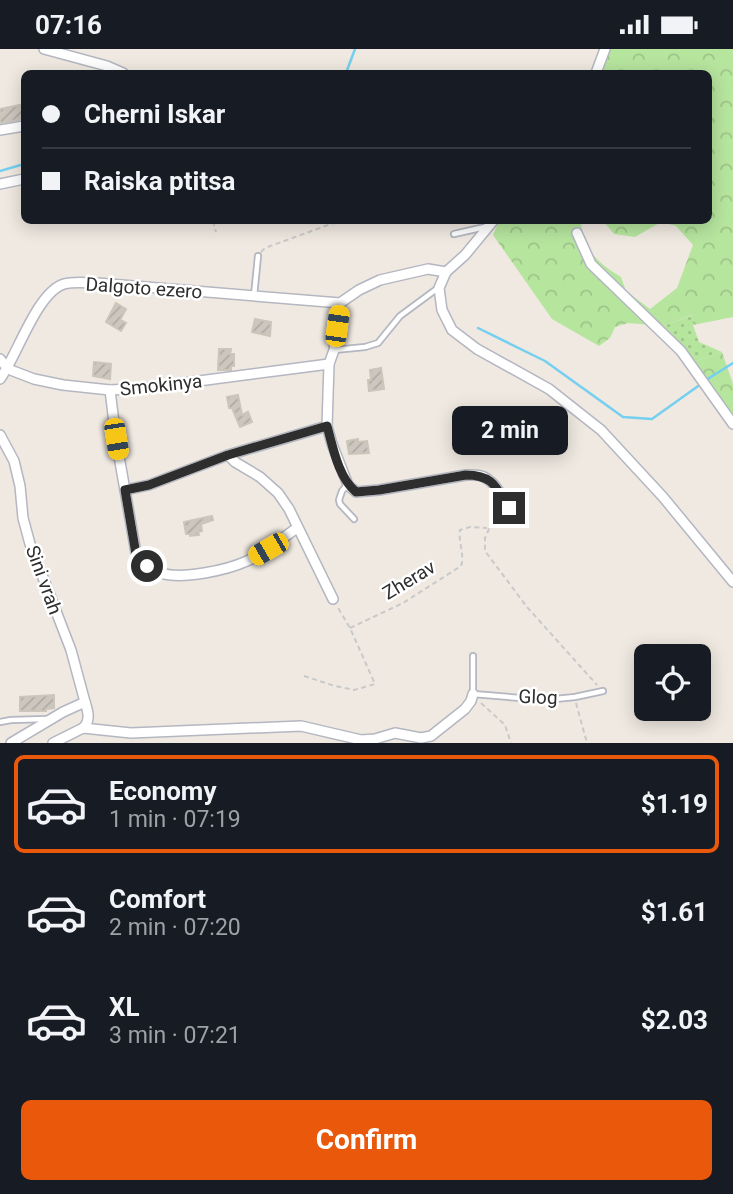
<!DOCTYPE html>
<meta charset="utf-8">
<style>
:root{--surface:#171b24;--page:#20242c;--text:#f1f3f6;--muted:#9ea1a6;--line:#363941;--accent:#ea580c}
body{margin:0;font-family:Roboto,sans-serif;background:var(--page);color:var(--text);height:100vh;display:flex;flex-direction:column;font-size:26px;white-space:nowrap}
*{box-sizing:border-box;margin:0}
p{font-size:23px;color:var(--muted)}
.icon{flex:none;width:38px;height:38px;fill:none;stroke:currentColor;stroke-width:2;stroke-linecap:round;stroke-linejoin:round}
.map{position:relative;height:694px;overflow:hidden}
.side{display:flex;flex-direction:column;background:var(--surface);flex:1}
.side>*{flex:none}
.guide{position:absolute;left:21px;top:21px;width:691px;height:154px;border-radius:10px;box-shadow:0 4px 18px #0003;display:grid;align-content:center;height:154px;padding:0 21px;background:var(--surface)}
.buttons{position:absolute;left:634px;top:595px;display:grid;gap:14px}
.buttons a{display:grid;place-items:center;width:77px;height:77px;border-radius:10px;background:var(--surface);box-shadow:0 4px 18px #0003;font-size:35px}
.end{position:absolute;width:32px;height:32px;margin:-16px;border:9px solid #2e2e2e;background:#fff;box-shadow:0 0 0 4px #fff}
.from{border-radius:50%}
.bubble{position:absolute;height:49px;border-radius:10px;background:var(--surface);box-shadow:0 4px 18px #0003;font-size:23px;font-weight:700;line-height:49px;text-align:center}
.car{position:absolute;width:21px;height:42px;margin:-21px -10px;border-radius:9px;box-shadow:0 0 5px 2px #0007;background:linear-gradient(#f5c518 24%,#345 0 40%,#f5c518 0 76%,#345 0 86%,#f5c518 0)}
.guide b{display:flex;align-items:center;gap:24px;height:66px;font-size:26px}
.guide b+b{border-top:2px solid var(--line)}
.guide i{width:18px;height:18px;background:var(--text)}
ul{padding:12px 0 0;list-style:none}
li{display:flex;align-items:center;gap:21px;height:98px;margin:0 14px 10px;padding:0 7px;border:4px solid transparent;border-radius:10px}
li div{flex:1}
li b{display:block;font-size:26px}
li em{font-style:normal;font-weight:700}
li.selected{border-color:var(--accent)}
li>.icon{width:63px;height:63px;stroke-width:1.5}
.primary-button{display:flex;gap:14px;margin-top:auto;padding:14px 21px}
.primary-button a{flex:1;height:80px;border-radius:10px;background:var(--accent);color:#fff;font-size:28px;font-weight:700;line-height:80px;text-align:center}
.status{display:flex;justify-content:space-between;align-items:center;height:49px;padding:0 35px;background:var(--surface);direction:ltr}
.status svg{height:19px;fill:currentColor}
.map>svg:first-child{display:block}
</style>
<div class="status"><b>07:16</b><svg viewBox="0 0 49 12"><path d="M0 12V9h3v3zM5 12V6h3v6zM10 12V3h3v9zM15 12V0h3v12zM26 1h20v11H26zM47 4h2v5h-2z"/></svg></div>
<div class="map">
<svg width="733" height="694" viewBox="0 0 733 694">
<defs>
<pattern id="grass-dots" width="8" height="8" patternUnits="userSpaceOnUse" patternTransform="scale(1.75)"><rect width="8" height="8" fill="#b6e59e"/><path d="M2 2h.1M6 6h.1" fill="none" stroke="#9dc588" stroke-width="1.8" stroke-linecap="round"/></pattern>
<pattern id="forest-crowns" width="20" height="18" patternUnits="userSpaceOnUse" patternTransform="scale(1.75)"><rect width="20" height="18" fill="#b6e59e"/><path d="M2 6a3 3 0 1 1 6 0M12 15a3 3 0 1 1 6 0" fill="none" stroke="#9dc588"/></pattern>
<pattern id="building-hatch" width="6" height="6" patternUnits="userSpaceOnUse" patternTransform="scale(1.75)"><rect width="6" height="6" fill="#cbc7bf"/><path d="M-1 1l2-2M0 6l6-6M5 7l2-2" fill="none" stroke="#afaba4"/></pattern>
</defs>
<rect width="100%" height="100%" fill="#efe9e1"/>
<!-- grass -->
<polygon fill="url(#grass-dots)" points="693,266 693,276 699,293 722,303 688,315 649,276 663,277"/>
<!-- forest -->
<g fill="url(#forest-crowns)">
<path d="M608 0H733V268L693 276 692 266 663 277 628 274 615 278 610 289 599 297 552 270 493 186 499 172H581C582 200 598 214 621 228L626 242 650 260 677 239 693 196 676 177 661 173 635 188 614 185 603 172H709V24H601L604 19Z"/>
<polygon points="722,303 733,335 733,376 688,315"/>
</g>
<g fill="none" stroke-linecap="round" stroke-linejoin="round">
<!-- stream -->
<g stroke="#75cff0" stroke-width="2.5">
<polyline points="346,24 355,0"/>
<polyline points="0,122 24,115"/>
<polyline points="478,279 545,312 623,368 652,370 701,335"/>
<polyline points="706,331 733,314"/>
</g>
</g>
<!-- building -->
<g fill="url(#building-hatch)" stroke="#cbc5ba" stroke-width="2">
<polygon points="20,56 21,58 24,58 24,70 0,74 0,60"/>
<polygon points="116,254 126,260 120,271 126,274 121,282 106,273"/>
<polygon points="255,270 271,273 270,287 252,283"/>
<polygon points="219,300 231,300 230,305 234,305 234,317 231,317 231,321 218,321"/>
<polygon points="94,313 111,315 110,330 93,327"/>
<polygon points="381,319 384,340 369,342 368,331 371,331 370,321"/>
<polygon points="238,346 242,366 248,363 252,373 240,378 232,359 229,359 227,348"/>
<polygon points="358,390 358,393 367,392 369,404 349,405 347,392"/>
<polygon points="212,467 213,471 201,475 202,482 198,483 199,486 190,487 190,485 186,485 184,473"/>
<polygon points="54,646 54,659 46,660 46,662 20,662 20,648"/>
</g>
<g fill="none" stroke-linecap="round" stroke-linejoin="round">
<!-- service casing -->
<g stroke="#b4b7c1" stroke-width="8">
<g id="service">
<polyline points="454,185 485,178"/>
<polyline points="254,247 258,207"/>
<polyline points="334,301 365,298 378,294 400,267 438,239"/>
<polyline points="347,436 342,442 339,451 340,455 354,470"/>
<polyline points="473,607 473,645 545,651 575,648 603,642"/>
<polyline points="0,673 11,671 47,670"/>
</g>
</g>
<!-- minor casing -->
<g stroke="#b4b7c1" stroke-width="12">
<g id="minor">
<polyline points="44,0 107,17 123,24"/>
<polyline points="596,24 605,0"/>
<polyline points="0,81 24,77"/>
<polyline points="0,135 24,130"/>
<polyline points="493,172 465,206 446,223 439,239 442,261 452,281 477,300 549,340 601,381 663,448 733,533"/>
<polyline points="577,184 591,215 681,302 733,375"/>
<path d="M340 254 334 301 329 315 327 377 332 395 348 436 356 443 379 441 466 426C472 426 479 425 484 428 495 433 509 455 508 466"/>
<polyline points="340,254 359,241 380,231 428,220 446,223"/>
<polyline points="0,310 8,320 34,330 63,336 110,341 145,339 329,315"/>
<path d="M0 330C17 307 37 243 64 235 74 232 87 234 97 234L340 254"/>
<path d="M110 341 116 390 136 504C141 514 150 521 161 524 182 531 227 521 247 512 265 504 281 490 297 479"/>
<polyline points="0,386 14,412 20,437 23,469 30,495 71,601 85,653 63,663 11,694"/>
<polyline points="228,406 235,413 260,428 278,444 289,460 333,550"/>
<polyline points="125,441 149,436 228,406 327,377"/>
<polyline points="83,679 131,684 301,677 361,691 375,690 395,684 421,689 431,687 465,660 471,652 473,645"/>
<path d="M83 679C91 672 88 662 85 653"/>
<polyline points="53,694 83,679"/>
</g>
</g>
<!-- path -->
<g stroke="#c9c9c9" stroke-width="2" stroke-dasharray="5 3.5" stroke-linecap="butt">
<polyline points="213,172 216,183"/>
<polyline points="261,203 265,199 339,172"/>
<polyline points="504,471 489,480 485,489 485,502 527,558 597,636"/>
<path d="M350 579 403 554 461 517C465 507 458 493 460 481L470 478 487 479"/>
<polyline points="304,627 335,637 354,641 375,635 350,579 337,557"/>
<polyline points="481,654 505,676 511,694"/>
<polyline points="576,654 587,694"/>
</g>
<!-- service -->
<use href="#service" stroke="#fff" stroke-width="4.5"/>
<!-- minor -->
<use href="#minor" stroke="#fff" stroke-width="9"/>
</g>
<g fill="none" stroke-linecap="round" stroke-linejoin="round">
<!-- route -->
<path stroke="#2e2e2e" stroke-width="9" d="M147 517 140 512 136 505 125 441 149 436 228 406 327 377C333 398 338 428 356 443L379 441 466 426C493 426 496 438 509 459"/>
</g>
<g text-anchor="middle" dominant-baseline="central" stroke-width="5" stroke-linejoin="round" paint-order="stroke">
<!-- street labels -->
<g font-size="19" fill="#2e2e2e" stroke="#fff">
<text transform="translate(144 239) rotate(4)">Dalgoto ezero</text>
<text transform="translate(161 336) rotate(-6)">Smokinya</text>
<text transform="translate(44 531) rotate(70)">Sini vrah</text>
<text transform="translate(409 531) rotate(-31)">Zherav</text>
<text transform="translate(538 648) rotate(2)">Glog</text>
</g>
</g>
</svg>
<div class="buttons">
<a><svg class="icon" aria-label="locate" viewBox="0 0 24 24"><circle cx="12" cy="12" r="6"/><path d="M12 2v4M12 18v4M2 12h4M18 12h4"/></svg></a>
</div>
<i class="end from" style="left:147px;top:517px"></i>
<i class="end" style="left:509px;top:459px"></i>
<div class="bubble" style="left:452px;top:357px;width:116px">2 min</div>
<i class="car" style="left:337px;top:277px;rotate:8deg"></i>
<i class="car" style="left:116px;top:390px;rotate:171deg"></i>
<i class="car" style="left:268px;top:500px;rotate:240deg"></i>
<div class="guide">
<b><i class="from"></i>Cherni Iskar</b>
<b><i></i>Raiska ptitsa</b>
</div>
</div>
<section class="side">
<ul>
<li class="selected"><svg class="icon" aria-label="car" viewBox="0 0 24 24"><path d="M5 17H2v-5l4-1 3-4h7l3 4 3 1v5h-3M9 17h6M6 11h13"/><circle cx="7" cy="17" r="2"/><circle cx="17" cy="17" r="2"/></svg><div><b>Economy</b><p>1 min · 07:19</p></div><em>$1.19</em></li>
<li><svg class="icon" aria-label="car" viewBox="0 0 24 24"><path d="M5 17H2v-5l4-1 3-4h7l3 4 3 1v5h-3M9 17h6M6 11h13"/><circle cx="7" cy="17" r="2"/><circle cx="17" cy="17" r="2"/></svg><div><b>Comfort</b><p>2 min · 07:20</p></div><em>$1.61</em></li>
<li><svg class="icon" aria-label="car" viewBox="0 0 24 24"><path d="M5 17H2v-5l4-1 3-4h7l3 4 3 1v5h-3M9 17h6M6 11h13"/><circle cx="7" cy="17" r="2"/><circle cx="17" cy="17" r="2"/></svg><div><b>XL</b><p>3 min · 07:21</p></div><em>$2.03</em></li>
</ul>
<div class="primary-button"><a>Confirm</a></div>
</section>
